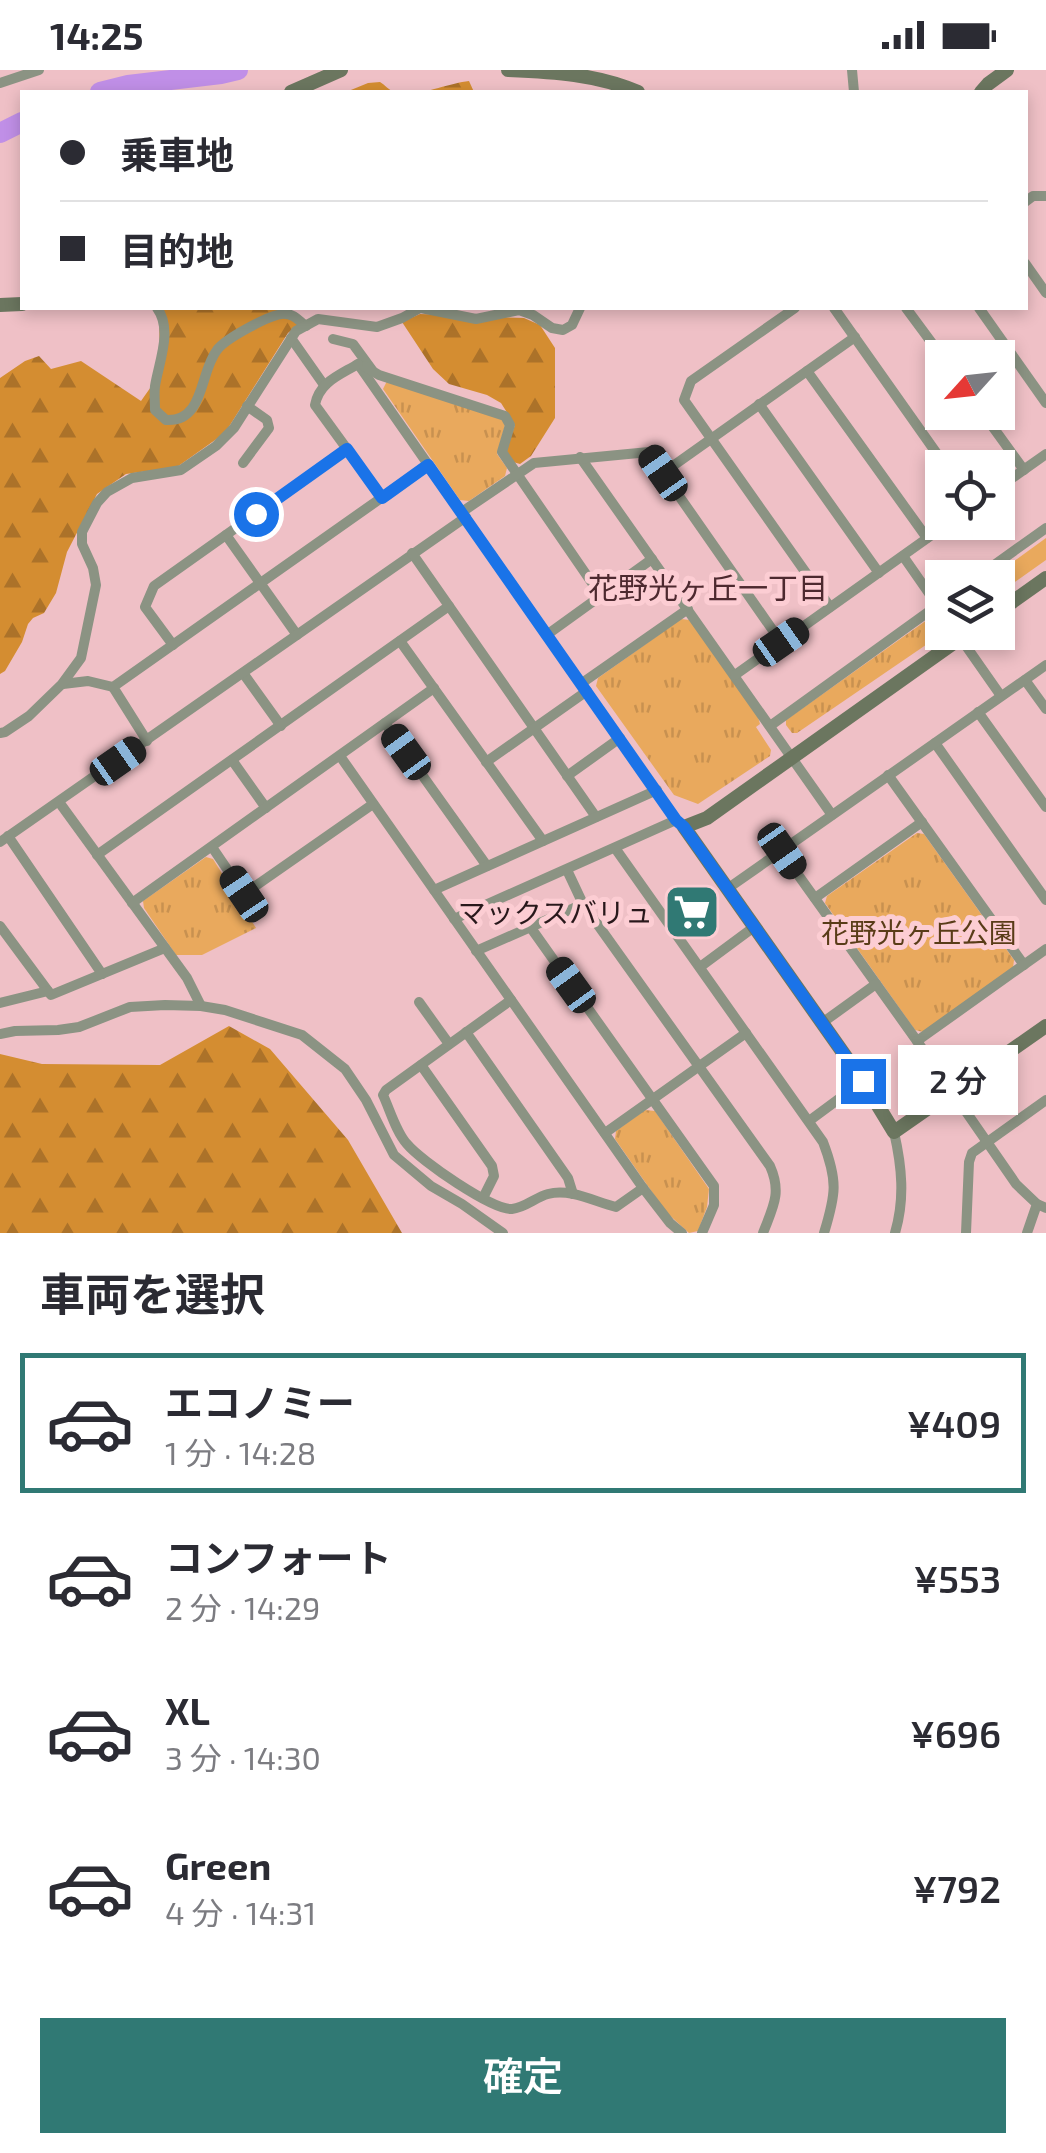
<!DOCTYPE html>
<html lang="ja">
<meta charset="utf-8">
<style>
:root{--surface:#fff;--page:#f7f7f7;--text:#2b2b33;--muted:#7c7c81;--line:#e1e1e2;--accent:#307974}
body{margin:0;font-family:"Exo 2","Noto Sans JP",sans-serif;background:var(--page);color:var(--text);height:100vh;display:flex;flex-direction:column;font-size:38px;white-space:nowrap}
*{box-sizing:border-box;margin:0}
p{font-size:32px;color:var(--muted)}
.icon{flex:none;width:55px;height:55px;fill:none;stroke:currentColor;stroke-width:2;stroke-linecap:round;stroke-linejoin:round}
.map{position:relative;height:1163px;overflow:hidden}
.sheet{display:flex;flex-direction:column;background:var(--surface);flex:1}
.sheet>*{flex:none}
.guide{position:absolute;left:20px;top:20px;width:1008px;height:220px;border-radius:0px;box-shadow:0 5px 15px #0003;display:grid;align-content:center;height:220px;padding:0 40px;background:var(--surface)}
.needle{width:65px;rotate:243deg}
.controls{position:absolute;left:925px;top:270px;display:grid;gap:20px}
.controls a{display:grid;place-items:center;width:90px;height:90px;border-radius:0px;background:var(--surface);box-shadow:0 5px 15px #0003;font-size:50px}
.end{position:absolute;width:45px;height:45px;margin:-22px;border:12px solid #1a73e8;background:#fff;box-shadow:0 0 0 5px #fff}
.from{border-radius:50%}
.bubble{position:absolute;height:70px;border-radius:0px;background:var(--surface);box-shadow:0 5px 15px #0003;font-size:32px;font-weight:600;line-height:70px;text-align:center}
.car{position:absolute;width:30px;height:60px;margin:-30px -15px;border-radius:12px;box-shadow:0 0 8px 2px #0007;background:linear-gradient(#222 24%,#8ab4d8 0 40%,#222 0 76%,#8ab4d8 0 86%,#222 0)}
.guide b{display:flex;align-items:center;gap:35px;height:95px;font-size:38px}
.guide b+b{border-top:2px solid var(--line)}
.guide i{width:25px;height:25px;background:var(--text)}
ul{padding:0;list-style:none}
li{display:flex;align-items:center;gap:30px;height:140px;margin:0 20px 15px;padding:0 20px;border:5px solid transparent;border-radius:0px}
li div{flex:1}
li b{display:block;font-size:38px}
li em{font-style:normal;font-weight:600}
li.current{border-color:var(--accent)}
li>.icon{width:90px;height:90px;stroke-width:1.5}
h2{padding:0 40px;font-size:45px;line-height:120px}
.button{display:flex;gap:20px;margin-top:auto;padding:20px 40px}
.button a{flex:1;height:115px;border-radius:0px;background:var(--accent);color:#fff;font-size:40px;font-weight:600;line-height:115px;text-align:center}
.status{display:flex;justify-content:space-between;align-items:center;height:70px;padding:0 50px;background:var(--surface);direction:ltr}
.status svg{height:28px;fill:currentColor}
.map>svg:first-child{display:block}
</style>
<div class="status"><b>14:25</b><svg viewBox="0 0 49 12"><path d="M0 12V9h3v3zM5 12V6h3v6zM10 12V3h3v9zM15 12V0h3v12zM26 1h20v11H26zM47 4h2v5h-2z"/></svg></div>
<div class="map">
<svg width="1046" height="1163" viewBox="0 0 1046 1163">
<defs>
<pattern id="forest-firs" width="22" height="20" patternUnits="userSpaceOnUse" patternTransform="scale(2.5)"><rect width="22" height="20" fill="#d48d31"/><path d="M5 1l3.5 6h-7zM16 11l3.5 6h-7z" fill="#ac7229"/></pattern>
<pattern id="park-tufts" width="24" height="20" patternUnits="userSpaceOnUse" patternTransform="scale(2.5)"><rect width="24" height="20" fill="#e9a95d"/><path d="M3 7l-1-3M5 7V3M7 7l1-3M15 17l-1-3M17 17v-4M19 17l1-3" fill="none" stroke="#c89150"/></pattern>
</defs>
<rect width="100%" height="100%" fill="#efc0c6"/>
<!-- forest -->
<g fill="url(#forest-firs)">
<path d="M469 11 474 22H346L368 13 380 12C385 15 389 20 394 22 414 29 448 13 469 11Z"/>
<polygon points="159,238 289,238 298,255 288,263 225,363 177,397 126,404 97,424 67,482 56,523 44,543 33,548 28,554 22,572 5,601 0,604 0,308 25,291 39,286 51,299 81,291 141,331 160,304"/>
<polygon points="420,244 524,248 540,255 555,278 555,348 531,386 520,394 513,392 506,381 515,355 501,333 487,325 449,314 433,299 402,252"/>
<polygon points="229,956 270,979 348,1070 402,1163 0,1163 0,984 42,994 160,995"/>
</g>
<!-- park -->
<g fill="url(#park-tufts)">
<polygon points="387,311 502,349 505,355 497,384 507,398 505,406 469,431 460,430 383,319"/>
<polygon points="1046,468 1046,490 998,524 998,508 992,507"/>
<polygon points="681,549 690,550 758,647 760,654 756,657 771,680 770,686 698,734 674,725 596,616 598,608"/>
<polygon points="927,550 933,551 939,560 939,566 797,663 792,663 786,655 786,650"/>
<polygon points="917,763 924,764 1014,890 1013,898 923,962 915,960 825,833 827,826"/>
<polygon points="206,787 213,789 256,858 202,885 176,885 144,838 143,831"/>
<polygon points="645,1040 655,1041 709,1119 707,1137 698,1161 689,1163 666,1142 615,1069 616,1061"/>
</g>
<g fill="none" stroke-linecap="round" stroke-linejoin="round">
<!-- river -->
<g stroke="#c08fe7" stroke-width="20">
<polyline points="100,22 128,15 221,4 238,0"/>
<polyline points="0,63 22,52"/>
</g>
<!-- street -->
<g stroke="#8b9383" stroke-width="10">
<polyline points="852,0 854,22"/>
<polyline points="0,13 39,0"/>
<polyline points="1025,132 1033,126 1046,126"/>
<polyline points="1025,193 1046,223"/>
<path d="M157 238C173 260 159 291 155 316 154 324 155 332 155 340L166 350C205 352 199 303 217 280 225 269 273 242 286 244 294 244 299 251 306 256"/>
<polyline points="421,238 476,249 519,240 533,245 552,258 563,260 572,255 580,238"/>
<polyline points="795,238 691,311 684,330 830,537"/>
<polyline points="834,238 947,398"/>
<polyline points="906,238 943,288"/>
<polyline points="979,238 1046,333"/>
<polyline points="291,268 324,315"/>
<polyline points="333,269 353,274 372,300"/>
<polyline points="358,294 676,750 684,757"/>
<polyline points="364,296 379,305 505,346 510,355 502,382 601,526"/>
<polyline points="807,301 927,468"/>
<polyline points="759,334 879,503"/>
<polyline points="982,342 1024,400"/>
<polyline points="347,379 382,428"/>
<polyline points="580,387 832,745"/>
<polyline points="243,393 269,358 267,350 247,336"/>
<polyline points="663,403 781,572"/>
<polyline points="998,418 1046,384"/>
<polyline points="462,442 534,393 649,382 663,403 855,267"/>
<polyline points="226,465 297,565"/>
<polyline points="903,486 942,542"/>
<polyline points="976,508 1046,458"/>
<polyline points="449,536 596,747"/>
<polyline points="548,564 652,489"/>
<polyline points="959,566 1001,626"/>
<polyline points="400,571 543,771"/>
<path d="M173 575 145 537 154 516 347 379 315 335C319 312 340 305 358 294"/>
<polyline points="243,603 281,656"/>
<polyline points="735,605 950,452"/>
<polyline points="1025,610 1046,639"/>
<polyline points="582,613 688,539"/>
<polyline points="63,614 88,611 113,617"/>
<polyline points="978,642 1046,737"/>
<polyline points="385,653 487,796"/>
<polyline points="770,656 942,532"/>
<polyline points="0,663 5,662 29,646 62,614 81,588 96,515 93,498 82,474 82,462 97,433 107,422 132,408 181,400 216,376 234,358 296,261 318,249 377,257 402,248 420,238"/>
<polyline points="147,671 113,617 428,395"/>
<polyline points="935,673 1046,830"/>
<polyline points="340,686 643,1118 670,1153 682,1163"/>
<polyline points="232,690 266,738"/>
<polyline points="486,692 587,621"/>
<polyline points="888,705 1024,895"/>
<polyline points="567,706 620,668"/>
<polyline points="59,732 187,908 201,936"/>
<polyline points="8,766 102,904"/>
<polyline points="0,772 466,447"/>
<polyline points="212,777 244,824 373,734"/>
<path d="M615 778 823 1072C838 1111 836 1124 824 1163"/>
<polyline points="781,781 917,971"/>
<polyline points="97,785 449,536 412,483"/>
<path d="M567 800 583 834 770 1096C782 1123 773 1137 763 1163"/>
<polyline points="727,819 1046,595"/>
<polyline points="434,820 657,720"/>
<polyline points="815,828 922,752"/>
<polyline points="132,833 434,618"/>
<polyline points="454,849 676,750"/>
<polyline points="0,856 51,925 165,878"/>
<polyline points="531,858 714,1116 714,1135 702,1163"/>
<polyline points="1046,879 917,971 1016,1114 1037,1134 1046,1138"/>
<polyline points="476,881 583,834"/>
<polyline points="700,897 754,857"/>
<path d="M511 930 386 1020 383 1025C390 1040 396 1062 407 1074 421 1091 492 1140 512 1139 525 1138 536 1127 548 1124 571 1118 595 1132 616 1137L643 1118"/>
<polyline points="419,932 449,974"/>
<polyline points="0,933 48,921"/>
<polyline points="822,953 876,914"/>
<polyline points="466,962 568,1108 573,1124"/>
<polyline points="0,964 15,961 58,960 79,957 130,937 165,935 201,936 225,940 302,965 345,999 366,1030 394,1085 431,1116 462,1134 503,1163"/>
<polyline points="421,995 492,1096 494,1106 483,1128"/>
<polyline points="809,1051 863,1011"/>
<path d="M894 1062C902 1097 905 1129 895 1163"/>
<polyline points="605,1063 746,963"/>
<polyline points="966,1163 969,1092 972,1083 1046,1030"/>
<polyline points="1027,1163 1037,1134"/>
</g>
<!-- secondary -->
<g stroke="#6b765f" stroke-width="14">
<path d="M508 0C554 2 596 4 638 22"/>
<polyline points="291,22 341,0"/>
<polyline points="981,22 988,14 1007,0"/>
<polyline points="0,235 22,234"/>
<polyline points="998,542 1046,508"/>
<polyline points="969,562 707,748 684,757 863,1011 894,1062 1046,956"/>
</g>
</g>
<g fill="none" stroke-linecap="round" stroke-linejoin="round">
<!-- route -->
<polyline stroke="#1a73e8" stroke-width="12" points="256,444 347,379 382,428 428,395 676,750 684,757 863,1011"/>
</g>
<!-- icons -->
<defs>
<g id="supermarket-square" transform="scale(2.875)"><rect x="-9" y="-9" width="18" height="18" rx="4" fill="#307974" stroke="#fccdd3"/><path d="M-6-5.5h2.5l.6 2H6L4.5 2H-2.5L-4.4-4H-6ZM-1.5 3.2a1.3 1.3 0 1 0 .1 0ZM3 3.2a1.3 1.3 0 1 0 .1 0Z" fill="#fff"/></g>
</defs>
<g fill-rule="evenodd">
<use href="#supermarket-square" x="692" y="842"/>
</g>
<g text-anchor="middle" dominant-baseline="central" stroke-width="10" stroke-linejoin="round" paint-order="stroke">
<!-- poi labels -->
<g font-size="28" fill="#29181b" stroke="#fccdd3" text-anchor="end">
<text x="653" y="842">マックスバリュ</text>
</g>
<!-- park labels -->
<g font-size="28" fill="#593c18" stroke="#fccdd3">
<text x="919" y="862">花野光ヶ丘公園</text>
</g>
<!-- neighbourhood labels -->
<g font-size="30" fill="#4d292f" stroke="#fccdd3">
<text x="708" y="517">花野光ヶ丘一丁目</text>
</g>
</g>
</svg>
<div class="controls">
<a><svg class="needle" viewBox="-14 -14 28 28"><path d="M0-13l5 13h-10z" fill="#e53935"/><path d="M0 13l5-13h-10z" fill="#7c7c81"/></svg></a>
<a><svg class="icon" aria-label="locate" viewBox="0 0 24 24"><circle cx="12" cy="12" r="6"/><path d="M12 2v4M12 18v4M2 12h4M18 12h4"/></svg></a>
<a><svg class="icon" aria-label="layers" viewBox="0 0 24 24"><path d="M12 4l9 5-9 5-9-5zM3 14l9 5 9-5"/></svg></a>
</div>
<i class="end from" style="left:256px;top:444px"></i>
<i class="end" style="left:863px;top:1011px"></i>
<div class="bubble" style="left:898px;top:975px;width:120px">2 分</div>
<i class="car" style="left:663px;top:403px;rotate:325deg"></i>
<i class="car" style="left:781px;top:572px;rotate:55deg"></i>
<i class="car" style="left:406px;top:682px;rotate:324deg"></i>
<i class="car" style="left:118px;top:691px;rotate:55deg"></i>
<i class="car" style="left:782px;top:781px;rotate:145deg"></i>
<i class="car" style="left:244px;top:824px;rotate:326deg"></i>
<i class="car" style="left:571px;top:915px;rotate:324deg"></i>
<div class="guide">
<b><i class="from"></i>乗車地</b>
<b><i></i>目的地</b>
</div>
</div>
<section class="sheet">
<h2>車両を選択</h2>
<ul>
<li class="current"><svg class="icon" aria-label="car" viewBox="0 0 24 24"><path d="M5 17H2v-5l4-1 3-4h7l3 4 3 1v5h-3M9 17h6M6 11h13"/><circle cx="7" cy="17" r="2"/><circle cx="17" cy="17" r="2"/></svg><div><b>エコノミー</b><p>1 分 · 14:28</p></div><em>¥409</em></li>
<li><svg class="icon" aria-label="car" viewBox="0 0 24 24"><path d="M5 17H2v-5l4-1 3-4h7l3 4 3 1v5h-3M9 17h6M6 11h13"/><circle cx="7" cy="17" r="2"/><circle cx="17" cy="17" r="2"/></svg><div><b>コンフォート</b><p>2 分 · 14:29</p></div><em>¥553</em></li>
<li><svg class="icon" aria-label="car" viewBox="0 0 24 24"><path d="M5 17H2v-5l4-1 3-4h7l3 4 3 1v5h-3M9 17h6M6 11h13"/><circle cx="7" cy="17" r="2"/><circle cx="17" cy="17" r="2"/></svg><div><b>XL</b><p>3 分 · 14:30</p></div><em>¥696</em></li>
<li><svg class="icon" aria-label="car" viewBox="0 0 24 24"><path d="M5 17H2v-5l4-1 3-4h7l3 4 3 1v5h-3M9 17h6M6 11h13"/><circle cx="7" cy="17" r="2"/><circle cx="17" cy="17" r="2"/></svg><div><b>Green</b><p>4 分 · 14:31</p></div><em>¥792</em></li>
</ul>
<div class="button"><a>確定</a></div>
</section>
